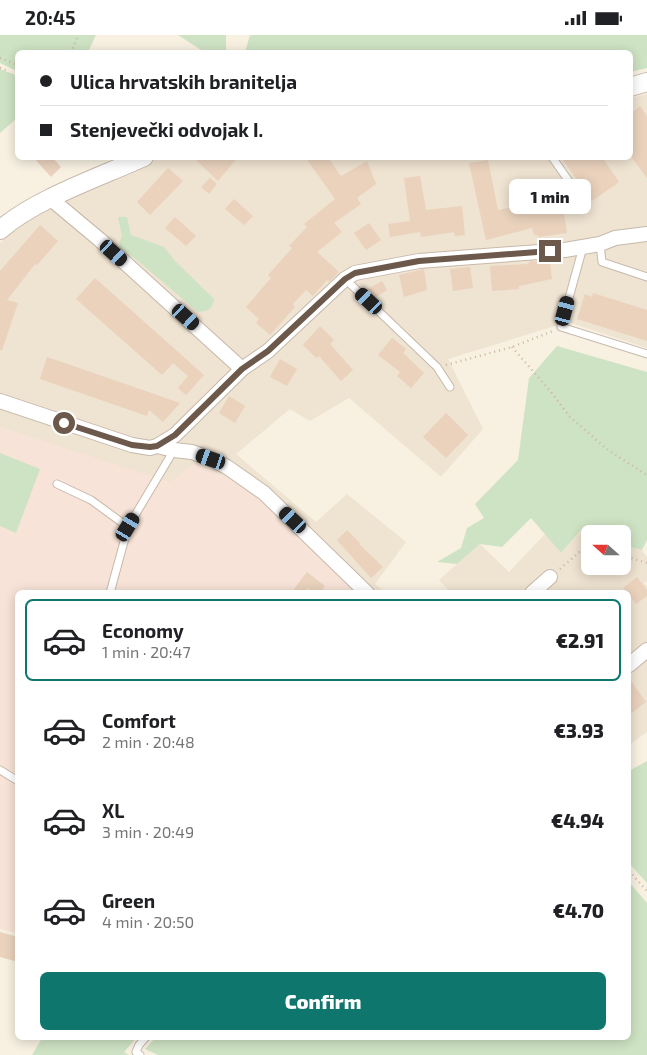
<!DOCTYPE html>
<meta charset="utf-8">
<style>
:root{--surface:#fff;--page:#f6f6f6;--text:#202124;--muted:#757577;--line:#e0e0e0;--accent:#0f766e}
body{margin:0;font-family:"Exo 2",sans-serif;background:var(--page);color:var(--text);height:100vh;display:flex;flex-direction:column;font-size:19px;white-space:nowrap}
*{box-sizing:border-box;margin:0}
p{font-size:16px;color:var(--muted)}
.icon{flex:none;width:28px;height:28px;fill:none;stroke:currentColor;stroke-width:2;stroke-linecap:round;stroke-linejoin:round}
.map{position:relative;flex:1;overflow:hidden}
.panel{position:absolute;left:15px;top:555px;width:616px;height:450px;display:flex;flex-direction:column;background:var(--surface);border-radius:8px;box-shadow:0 2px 12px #0003}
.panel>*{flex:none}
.hud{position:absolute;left:15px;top:15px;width:618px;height:110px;border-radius:8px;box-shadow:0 2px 12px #0003;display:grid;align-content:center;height:110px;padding:0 25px;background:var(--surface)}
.needle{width:32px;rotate:291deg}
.fabs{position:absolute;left:581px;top:490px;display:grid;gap:10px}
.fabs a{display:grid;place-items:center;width:50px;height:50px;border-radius:8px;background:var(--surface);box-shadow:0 2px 12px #0003;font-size:25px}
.end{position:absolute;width:22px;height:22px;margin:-11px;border:6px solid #6c594c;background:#fff;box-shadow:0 0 0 2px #fff}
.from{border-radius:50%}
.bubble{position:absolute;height:35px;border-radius:8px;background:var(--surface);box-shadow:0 2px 12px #0003;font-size:16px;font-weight:800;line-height:35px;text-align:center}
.car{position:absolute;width:15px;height:30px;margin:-15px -8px;border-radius:6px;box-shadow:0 0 4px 1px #0007;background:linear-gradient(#222 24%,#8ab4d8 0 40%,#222 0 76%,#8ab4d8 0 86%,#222 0)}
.hud b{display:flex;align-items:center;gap:18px;height:48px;font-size:19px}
.hud b+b{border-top:1px solid var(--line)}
.hud i{width:12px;height:12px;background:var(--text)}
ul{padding:9px 0 0;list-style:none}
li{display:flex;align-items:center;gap:15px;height:82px;margin:0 10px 8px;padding:0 15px;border:2px solid transparent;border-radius:8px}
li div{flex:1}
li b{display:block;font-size:19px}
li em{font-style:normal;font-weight:800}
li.on{border-color:var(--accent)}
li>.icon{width:45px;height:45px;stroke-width:1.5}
.primary-button{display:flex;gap:10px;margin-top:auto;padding:10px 25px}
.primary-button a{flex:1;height:58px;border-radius:8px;background:var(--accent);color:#fff;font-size:20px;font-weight:800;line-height:58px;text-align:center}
.status{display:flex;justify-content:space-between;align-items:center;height:35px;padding:0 25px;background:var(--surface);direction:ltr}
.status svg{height:14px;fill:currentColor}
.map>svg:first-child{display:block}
</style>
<div class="status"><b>20:45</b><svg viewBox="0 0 49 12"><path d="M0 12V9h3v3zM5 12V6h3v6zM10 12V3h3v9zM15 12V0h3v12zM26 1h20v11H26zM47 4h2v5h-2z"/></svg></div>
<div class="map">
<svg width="647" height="1020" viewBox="0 0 647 1020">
<rect width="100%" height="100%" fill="#f8f1e2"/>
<!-- residential -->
<g fill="#efe3d1">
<polygon points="647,59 647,313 568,287 448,324 483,394 441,442 349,363 310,386 290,374 236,419 316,487 347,459 406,507 375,549 385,557 374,557 255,457 196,428 170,448 0,392 0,208 16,192 37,177 153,123 630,122 630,63"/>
<polygon points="582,494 593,499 590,499 590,531 622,531 623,510 642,515 647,522 647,546 644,548 647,551 647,697 629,710 629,558 450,557 439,545 480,509 509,537 545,499 561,518"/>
</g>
<!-- commercial -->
<polygon fill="#f7e3d7" points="0,392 170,447 196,428 255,457 360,557 18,558 16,898 0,894"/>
<!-- green -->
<g fill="#cee3c3">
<polygon points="0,0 96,0 88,17 18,18 17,36 0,28"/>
<polygon points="178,0 226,0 226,17 204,17"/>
<polygon points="250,0 647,0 647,33 630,37 630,18 245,17"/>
<polygon points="0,34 18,41 17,83 0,98"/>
<path d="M118 182H127L131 200 164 212 175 226 214 264C212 275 208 276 198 277L137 225 120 213 119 208 122 201Z"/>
<polygon points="557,311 647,337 647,505 642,515 623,510 622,499 593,499 582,494 561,518 531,483 502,512 480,509 457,529 437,527 461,513 467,493 484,483 475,469 518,425 529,343"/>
<polygon points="0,418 40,434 16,498 0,491"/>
<polygon points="647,726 647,848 629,828 629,736"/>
<polygon points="629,847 647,868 647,1020 158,1020 145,1014 156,1002 629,1002"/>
<polygon points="42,1003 42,1002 136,1003 124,1017 129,1020 32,1020"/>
</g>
<!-- building -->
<g fill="#ead2bd">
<polygon points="640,71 647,81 647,143 630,120 630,79"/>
<polygon points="33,122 52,122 61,132 51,142"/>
<polygon points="193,122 238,122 218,146"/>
<polygon points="305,122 328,122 341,141 367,126 376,149 357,163 361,169 334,188 342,197 317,217 339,237 329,247 327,245 313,261 306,255 293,269 295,272 270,300 256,288 259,284 246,272 271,243 268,240 292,213 289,211 307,192 304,189 335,164"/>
<polygon points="561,122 602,122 619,147 592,166"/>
<polygon points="488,125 498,175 518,171 520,178 563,172 567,198 538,202 538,200 534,200 532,193 486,205 469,128"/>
<polygon points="168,133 183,146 150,180 137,167"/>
<polygon points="420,141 426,175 462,171 465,200 455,201 454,197 421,202 420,197 390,202 388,189 410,186 404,143"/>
<polygon points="210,143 217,149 209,159 201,152"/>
<polygon points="234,164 253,181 244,190 225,174"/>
<polygon points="175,182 196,201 186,211 165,193"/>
<polygon points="369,188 381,205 366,215 354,198"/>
<polygon points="40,190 58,206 37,230 35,229 7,265 18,268 2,315 0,315 0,236"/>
<polygon points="530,226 550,228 552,244 519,251 519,254 492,256 490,231 528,229"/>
<polygon points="470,232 473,253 453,256 450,234"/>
<polygon points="424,234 427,255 404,262 399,240"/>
<polygon points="95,243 204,340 186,360 178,353 188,341 173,328 162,340 76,264"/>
<polygon points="382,246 387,255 373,264 366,255"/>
<polygon points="593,258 647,275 647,306 577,284 585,259 592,262"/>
<polygon points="320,291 334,305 330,309 353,335 341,346 319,321 316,323 303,310"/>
<polygon points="392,303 406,314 403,318 424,338 411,353 397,341 400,337 378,320"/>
<polygon points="47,322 85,335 180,368 163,387 149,375 147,381 40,344"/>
<polygon points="280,324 297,334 287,351 270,342"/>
<polygon points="229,361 245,371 235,388 219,378"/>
<polygon points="446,378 468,400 446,423 423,402"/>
<polygon points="347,495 360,508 359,509 383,532 371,543 337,505"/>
<polygon points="307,537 325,551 320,558 314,558 308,553 305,558 291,558"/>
<polygon points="637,542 647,555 647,561 636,569 629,560 629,558 627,558 623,553"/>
<polygon points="629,643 646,667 629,680"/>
<polygon points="0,897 18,902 18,927 0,922"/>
</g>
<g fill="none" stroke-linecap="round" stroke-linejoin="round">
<!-- service casing -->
<g stroke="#c7b9ab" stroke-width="9">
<g id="service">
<polyline points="552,122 575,155"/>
<polyline points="600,209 602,227 647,242"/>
<polyline points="583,212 561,292 647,319"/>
<polyline points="345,244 437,332 450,352"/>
<polyline points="57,449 91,465 128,492"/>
<polyline points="110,558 128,492 174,415"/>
<polyline points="0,735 18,746"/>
<polyline points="140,1020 136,1017 139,1010 146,1002"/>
</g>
</g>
<!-- minor casing -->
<g stroke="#c7b9ab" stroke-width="16">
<g id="minor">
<polyline points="51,164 100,205 242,334"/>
<polyline points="0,366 132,410 150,413 157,411 175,400 242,334 268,316 345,244 355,238 419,226 565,215 600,209 615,203 647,199"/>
<polyline points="157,411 174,415 192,417 211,424 227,432 264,458 367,558"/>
<polyline points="532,558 550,542"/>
<polyline points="629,630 647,615"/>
</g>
</g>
<!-- tertiary casing -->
<g stroke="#c7b9ab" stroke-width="20">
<g id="tertiary">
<polyline points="630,52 647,47"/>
<path d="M0 195C35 164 100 142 144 122"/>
</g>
</g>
<!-- path -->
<g stroke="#ceb5a1" stroke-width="2.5" stroke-dasharray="1 4" stroke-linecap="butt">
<polyline points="71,18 78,0"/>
<polyline points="0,23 18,30"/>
<polyline points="0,33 8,36"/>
<polyline points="512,312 551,357 569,381 608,415 647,440"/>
<polyline points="446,330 512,312 553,296"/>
<polyline points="622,520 647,528"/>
<polyline points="560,534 586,511 590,511"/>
<polyline points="629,836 647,856"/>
</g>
<!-- service -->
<use href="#service" stroke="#fff" stroke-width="7"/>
<!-- minor -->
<use href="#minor" stroke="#fff" stroke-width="14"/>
<!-- tertiary -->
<use href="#tertiary" stroke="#fff" stroke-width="18"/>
</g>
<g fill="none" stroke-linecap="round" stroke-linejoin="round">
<!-- route -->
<polyline stroke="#6c594c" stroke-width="6" points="64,388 132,410 150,412 157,411 175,400 242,334 268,316 345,244 355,238 419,226 550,216"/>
</g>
</svg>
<div class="fabs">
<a><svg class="needle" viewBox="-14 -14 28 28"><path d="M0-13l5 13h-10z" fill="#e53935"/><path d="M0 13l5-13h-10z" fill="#757577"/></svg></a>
</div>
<i class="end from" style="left:64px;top:388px"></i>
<i class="end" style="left:550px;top:216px"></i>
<div class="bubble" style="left:509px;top:144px;width:82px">1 min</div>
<i class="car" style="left:114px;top:218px;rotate:132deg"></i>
<i class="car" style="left:369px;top:266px;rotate:313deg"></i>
<i class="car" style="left:565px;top:276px;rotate:15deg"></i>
<i class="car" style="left:186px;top:282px;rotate:132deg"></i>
<i class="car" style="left:211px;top:424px;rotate:289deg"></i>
<i class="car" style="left:293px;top:485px;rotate:313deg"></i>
<i class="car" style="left:128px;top:492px;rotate:31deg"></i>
<div class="hud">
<b><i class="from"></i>Ulica hrvatskih branitelja</b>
<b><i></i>Stenjevečki odvojak I.</b>
</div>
<section class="panel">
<ul>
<li class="on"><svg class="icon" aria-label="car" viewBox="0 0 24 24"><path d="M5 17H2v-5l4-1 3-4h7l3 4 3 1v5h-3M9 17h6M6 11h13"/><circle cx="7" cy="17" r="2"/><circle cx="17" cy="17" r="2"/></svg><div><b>Economy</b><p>1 min · 20:47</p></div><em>€2.91</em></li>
<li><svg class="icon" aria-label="car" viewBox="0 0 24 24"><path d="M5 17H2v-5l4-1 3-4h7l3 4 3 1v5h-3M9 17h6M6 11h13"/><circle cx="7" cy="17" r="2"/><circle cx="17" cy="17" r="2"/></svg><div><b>Comfort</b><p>2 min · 20:48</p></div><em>€3.93</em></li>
<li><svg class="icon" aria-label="car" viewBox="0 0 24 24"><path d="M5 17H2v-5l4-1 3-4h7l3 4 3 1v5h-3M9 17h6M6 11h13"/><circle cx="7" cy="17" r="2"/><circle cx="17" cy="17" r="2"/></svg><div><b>XL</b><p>3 min · 20:49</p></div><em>€4.94</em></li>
<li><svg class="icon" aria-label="car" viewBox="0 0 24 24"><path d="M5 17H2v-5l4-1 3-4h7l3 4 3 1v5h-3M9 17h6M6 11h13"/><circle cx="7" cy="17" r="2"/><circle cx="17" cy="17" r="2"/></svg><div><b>Green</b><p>4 min · 20:50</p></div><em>€4.70</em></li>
</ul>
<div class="primary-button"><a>Confirm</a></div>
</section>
</div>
